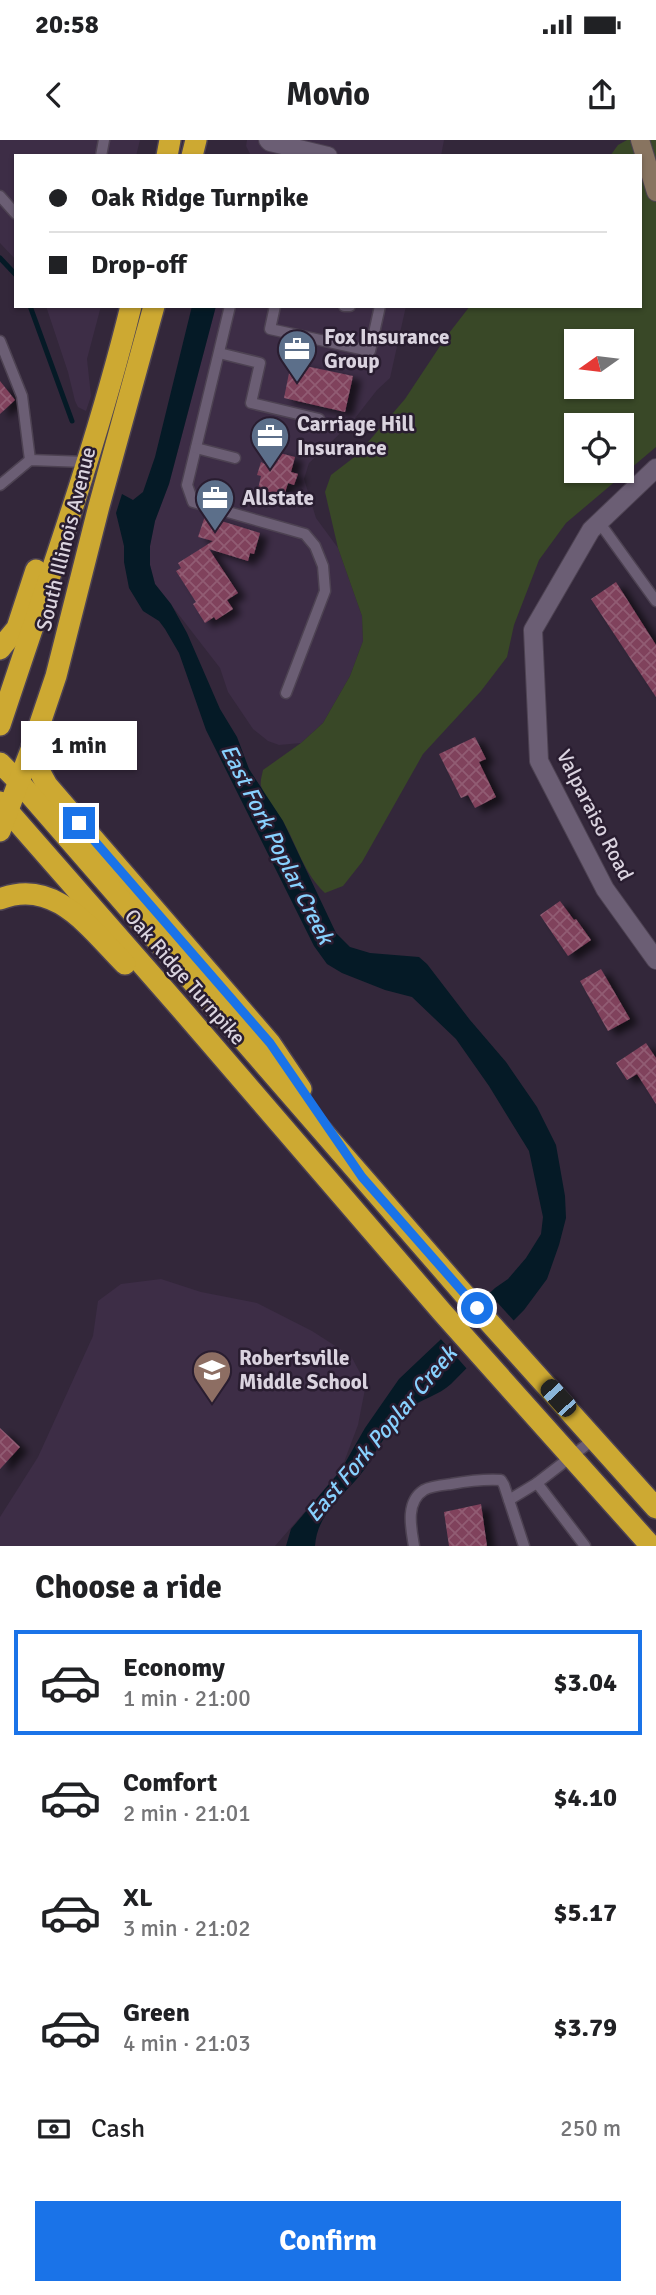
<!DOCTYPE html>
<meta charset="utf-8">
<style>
:root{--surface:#fff;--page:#f6f6f6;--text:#202124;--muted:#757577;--line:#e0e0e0;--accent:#1a73e8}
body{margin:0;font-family:Signika,sans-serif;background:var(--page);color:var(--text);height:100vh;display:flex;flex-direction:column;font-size:26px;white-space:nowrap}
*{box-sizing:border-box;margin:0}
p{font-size:23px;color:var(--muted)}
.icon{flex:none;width:38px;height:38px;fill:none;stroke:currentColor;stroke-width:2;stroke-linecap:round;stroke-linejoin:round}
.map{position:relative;height:1406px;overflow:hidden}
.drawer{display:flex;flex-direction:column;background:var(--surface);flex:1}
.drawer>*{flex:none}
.banner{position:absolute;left:14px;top:14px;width:628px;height:154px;border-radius:0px;box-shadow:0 2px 5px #0004;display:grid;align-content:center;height:154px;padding:0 35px;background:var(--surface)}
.needle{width:46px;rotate:256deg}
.buttons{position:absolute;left:564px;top:189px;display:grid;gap:14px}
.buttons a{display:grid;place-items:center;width:70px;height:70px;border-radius:0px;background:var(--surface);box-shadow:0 2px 5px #0004;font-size:35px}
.end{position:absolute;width:32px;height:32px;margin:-16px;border:9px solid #1a73e8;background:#fff;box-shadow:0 0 0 4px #fff}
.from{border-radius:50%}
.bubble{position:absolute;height:49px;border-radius:0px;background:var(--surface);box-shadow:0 2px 5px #0004;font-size:23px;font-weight:700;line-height:49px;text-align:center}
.car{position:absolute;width:21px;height:42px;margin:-21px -10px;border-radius:9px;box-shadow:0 0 5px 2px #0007;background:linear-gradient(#222 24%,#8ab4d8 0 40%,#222 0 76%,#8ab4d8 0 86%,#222 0)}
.banner b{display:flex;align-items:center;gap:24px;height:66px;font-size:26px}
.banner b+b{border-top:2px solid var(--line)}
.banner i{width:18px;height:18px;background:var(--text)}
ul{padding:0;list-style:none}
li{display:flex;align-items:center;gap:21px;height:105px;margin:0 14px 10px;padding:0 21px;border:4px solid transparent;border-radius:0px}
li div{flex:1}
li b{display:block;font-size:26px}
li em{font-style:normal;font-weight:700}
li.current{border-color:var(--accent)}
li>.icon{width:63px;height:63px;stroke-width:1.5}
h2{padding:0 35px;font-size:32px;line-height:84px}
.pay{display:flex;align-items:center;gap:18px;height:77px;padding:0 35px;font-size:26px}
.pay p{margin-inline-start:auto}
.action{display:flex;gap:14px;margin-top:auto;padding:14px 35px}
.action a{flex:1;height:80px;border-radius:0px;background:var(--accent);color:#fff;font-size:28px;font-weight:700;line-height:80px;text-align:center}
.status{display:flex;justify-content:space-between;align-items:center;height:49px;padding:0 35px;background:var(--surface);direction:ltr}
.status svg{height:19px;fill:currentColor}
header{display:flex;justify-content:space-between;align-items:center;height:91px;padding:0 35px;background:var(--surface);font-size:32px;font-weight:700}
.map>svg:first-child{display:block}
</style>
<div class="status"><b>20:58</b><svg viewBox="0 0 49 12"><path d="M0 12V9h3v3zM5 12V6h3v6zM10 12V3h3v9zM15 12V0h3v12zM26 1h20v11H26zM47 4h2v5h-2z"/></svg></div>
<header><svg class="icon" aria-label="back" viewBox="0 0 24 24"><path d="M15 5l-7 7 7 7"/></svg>Movio<svg class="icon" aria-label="share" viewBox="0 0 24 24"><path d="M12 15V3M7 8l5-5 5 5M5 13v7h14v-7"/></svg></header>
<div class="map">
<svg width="656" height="1406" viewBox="0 0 656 1406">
<defs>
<pattern id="building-cross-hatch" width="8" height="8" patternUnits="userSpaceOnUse" patternTransform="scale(1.75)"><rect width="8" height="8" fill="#80425c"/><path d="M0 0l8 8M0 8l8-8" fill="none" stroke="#915c73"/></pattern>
<filter id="shadow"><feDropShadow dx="8" dy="4.5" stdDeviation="3.5" flood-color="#0009"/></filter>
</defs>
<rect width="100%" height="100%" fill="#33273a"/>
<!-- built -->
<g fill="#3d2d46">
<polygon points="0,0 140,0 136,16 16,16 16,120 0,103"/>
<polygon points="247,0 444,0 441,16 251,16 246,6"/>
<polygon points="46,166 101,166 87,219 91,256 86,271 78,267 75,261 68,232"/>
<polygon points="216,166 406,166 390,238 377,250 352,282 309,323 304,339 316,378 338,408 362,476 363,501 350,536 323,583 301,603 279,605 268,601 253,589 228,552 220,528 155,444 150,425 150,406 155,381 169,344"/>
<polygon points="161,1139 201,1152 257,1163 312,1191 351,1216 366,1244 358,1285 341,1330 275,1406 0,1406 0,1377 38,1317 93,1196 98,1161 121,1144"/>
</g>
<!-- green -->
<path fill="#394827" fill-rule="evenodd" d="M627 0H656V307L566 383 539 420 514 485 507 517 481 551 423 614 362 722 343 746 325 753C304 733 298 708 284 683 277 671 266 660 261 646 260 641 262 635 263 630L301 603 323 583 350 536 363 501 362 476 338 408 325 352 331 335 357 315 405 259 446 197 470 166H640V16H610L618 5ZM576 201H621V247H576ZM576 285H621V331H576Z"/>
<!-- water -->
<path fill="#051a26" d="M192 166H216L169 344 155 381 150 406V425L155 444 171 464 187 493 220 569 237 597 249 629 283 681 336 793 350 807 370 813 419 817 427 824 470 880 506 922 537 967 556 1005 565 1056 566 1078 559 1105 547 1139 524 1170 451 1244C438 1256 422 1258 409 1269 390 1285 378 1309 364 1330 353 1346 335 1359 325 1376 319 1386 316 1394 315 1406H286L291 1389 341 1330 365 1288 399 1239 495 1148 508 1139 526 1118 541 1094 543 1077 529 1011 489 946 456 899 412 857 385 850 342 833 327 824 314 806 206 590 179 513 165 489 159 481 143 471 129 448 124 422V406L116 373 122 354 133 360 143 352 155 317Z"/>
<!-- pier -->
<polygon fill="#33273a" points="487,1151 516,1183 467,1229 439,1197"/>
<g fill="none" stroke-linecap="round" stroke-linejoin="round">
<!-- stream -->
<g stroke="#051a26" stroke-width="5">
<polyline points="0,118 16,135"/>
<polyline points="30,166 72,281"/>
</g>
</g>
<!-- building -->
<g fill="url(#building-cross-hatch)" filter="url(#shadow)">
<polygon points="291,223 353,236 345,272 284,258"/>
<polygon points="0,241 15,260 0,274"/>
<polygon points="268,310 295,317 291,332 298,334 294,345 288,343 284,356 258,349 261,336 257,335 261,322 265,324"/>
<polygon points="205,376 260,393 254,414 250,413 248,421 209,409 238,453 227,460 233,469 216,480 214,477 205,483 193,464 196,462 176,431 181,428 178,423 213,401 198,397"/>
<polygon points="616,442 656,505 656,557 591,459"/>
<polygon points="475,597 486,619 479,622 496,657 475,668 468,655 461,658 439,614"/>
<polygon points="560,761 574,780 576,779 591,800 568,816 540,775"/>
<polygon points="601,829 630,879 608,891 580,841"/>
<polygon points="646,903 656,918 656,964 637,934 627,940 616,923"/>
<polygon points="0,1288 20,1307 0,1329"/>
<polygon points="481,1364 487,1406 449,1406 444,1372"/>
</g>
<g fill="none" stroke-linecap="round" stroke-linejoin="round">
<!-- lane casing -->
<g stroke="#4d4252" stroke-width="13">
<g id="lane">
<polyline points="101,16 104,0"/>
<polyline points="0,56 16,74"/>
<polyline points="230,166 187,345 193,362 305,394 315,406 323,426 325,451 286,553"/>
<polyline points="275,166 270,189 370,211 380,166"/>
<polyline points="344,166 350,166"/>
<polyline points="0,201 22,256 30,320"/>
<polyline points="219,213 260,223 251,263 319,279"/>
<polyline points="196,308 235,318"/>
<polyline points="0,345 30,320 86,322"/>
<polyline points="599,382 656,461"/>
<polyline points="537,1343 585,1406"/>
<polyline points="509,1360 537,1343 594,1299"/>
<path d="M414 1406C411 1388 405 1362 424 1350 431 1346 443 1345 451 1344 468 1341 484 1339 501 1340L504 1345 524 1406"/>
</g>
</g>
<!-- street casing -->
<g stroke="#4d4252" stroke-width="20">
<g id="street">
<polyline points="268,0 270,2 328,16"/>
<polyline points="656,328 591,390 533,490 539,621 605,749 656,820"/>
</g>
</g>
<!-- secondary casing -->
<g stroke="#4d4252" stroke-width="20">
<polyline id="secondary" points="640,0 656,52"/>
</g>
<!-- highway casing -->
<g stroke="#4d4252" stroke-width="24">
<g id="highway">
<polyline points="167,16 170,0"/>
<polyline points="192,16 196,0"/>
<polyline points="0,509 17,488 36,430"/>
<path d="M0 585C46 446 96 308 131 166"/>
<polyline points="32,607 36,625 47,645 270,903 301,949"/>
<polyline points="0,623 19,642 463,1153 656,1368"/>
<polyline points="0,662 176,863 442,1172 651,1406"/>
<polyline points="0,691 32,607 56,536 99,366 154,166"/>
<path d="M0 759C55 737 90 789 125 824"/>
</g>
</g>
<!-- lane -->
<use href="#lane" stroke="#6b5e74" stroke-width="10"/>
<!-- street -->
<use href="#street" stroke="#6b5e74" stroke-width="18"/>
<!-- secondary -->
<use href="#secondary" stroke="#887460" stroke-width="18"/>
<!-- highway -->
<use href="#highway" stroke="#cda932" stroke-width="21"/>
</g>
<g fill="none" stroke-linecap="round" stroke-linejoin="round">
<!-- route -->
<polyline stroke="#1a73e8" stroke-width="9" points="79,683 270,903 362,1037 477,1168"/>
</g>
<!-- icons -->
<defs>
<g id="office-pin" transform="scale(2.0125)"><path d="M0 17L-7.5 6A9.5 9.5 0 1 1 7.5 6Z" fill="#5c6f8a" stroke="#291d30"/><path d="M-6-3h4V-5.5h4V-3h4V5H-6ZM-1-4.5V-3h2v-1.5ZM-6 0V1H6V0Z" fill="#fff"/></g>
<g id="school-pin" transform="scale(2.0125)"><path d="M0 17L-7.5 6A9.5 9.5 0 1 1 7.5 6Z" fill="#8d6e63" stroke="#291d30"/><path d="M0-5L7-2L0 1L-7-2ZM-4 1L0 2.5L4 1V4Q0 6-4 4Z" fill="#fff"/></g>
</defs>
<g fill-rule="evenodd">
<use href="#office-pin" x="297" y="209"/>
<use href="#office-pin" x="270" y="296"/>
<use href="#office-pin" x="215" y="358"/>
<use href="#school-pin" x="212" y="1230"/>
</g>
<g text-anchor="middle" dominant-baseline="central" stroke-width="5" stroke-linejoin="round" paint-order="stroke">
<!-- poi labels -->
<g font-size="21" font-weight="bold" fill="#dad3df" stroke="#291d30" text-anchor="start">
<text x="324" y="197">Fox Insurance<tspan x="324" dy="24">Group</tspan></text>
<text x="297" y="284">Carriage Hill<tspan x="297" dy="24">Insurance</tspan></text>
<text x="242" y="358">Allstate</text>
<text x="239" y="1218">Robertsville<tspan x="239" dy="24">Middle School</tspan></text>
</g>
<!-- street labels -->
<g font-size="21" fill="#dad3df" stroke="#291d30">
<text transform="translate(66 399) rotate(-76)">South Illinois Avenue</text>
<text transform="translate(595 675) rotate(63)">Valparaiso Road</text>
<text transform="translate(185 837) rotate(49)">Oak Ridge Turnpike</text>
</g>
<!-- water labels -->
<g font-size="23" font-style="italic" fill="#88d1fe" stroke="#291d30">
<text transform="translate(277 704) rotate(63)">East Fork Poplar Creek</text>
<text transform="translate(381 1294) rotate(-50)">East Fork Poplar Creek</text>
</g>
</g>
</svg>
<div class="buttons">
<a><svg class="needle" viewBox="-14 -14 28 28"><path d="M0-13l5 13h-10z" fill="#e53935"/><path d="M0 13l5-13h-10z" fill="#757577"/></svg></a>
<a><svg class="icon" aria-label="locate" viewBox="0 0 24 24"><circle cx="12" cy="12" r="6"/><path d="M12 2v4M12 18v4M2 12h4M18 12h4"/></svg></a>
</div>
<i class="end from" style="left:477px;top:1168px"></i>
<i class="end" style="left:79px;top:683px"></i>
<div class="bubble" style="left:21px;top:581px;width:116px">1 min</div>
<i class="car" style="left:558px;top:1258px;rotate:318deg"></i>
<div class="banner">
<b><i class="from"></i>Oak Ridge Turnpike</b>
<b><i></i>Drop-off</b>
</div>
</div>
<section class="drawer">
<h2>Choose a ride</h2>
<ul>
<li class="current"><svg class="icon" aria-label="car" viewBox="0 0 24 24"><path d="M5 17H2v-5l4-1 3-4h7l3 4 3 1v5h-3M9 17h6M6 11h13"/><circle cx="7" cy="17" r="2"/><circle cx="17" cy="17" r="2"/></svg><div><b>Economy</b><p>1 min · 21:00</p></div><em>$3.04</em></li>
<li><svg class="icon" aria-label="car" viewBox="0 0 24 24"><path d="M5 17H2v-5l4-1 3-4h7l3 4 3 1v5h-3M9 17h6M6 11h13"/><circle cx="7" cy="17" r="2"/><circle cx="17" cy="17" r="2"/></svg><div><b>Comfort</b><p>2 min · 21:01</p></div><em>$4.10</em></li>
<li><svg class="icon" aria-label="car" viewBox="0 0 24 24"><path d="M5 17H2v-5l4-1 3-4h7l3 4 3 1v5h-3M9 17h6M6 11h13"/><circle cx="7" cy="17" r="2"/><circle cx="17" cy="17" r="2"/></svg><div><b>XL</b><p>3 min · 21:02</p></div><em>$5.17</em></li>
<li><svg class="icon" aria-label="car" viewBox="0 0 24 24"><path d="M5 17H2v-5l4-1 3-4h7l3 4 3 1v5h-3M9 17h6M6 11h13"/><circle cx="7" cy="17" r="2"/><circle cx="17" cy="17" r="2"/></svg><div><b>Green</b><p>4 min · 21:03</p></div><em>$3.79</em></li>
</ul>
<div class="pay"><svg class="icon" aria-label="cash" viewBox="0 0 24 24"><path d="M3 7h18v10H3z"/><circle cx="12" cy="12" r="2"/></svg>Cash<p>250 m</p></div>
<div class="action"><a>Confirm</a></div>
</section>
